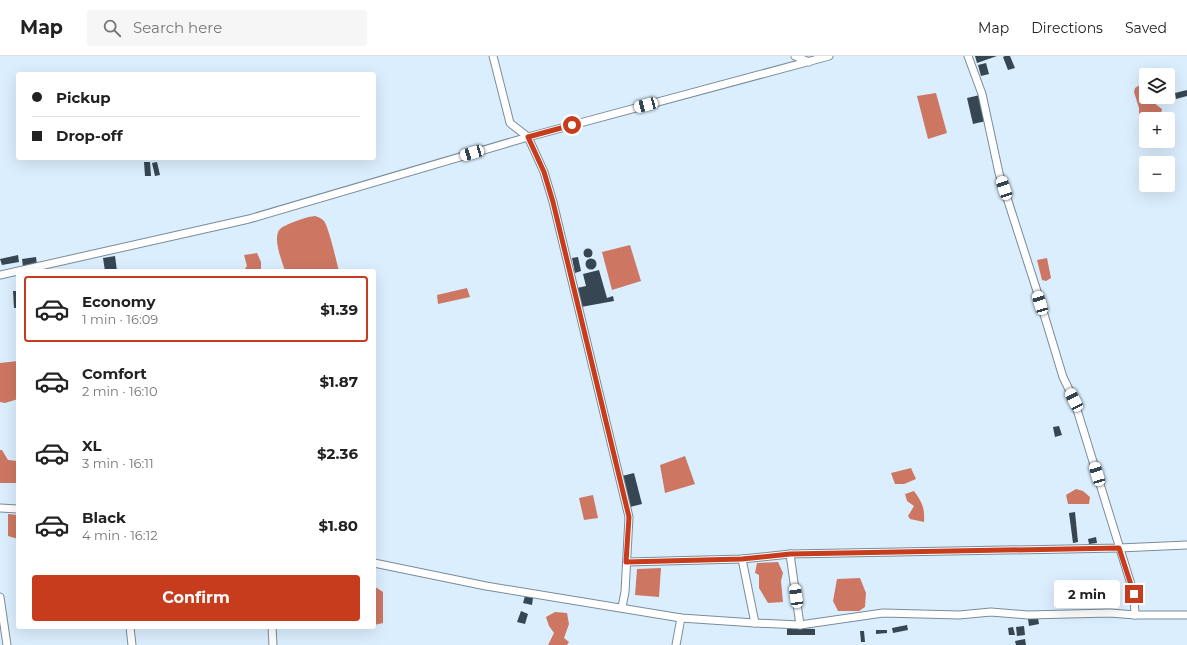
<!DOCTYPE html>
<meta charset="utf-8">
<style>
:root{--surface:#fff;--page:#f6f6f6;--text:#222;--muted:#767676;--line:#e0e0e0;--accent:#c73c1d}
body{margin:0;font-family:Montserrat,sans-serif;background:var(--page);color:var(--text);height:100vh;display:flex;flex-direction:column;font-size:15px;white-space:nowrap}
*{box-sizing:border-box;margin:0}
p{font-size:13px;color:var(--muted)}
.icon{flex:none;width:22px;height:22px;fill:none;stroke:currentColor;stroke-width:2;stroke-linecap:round;stroke-linejoin:round}
.map{position:relative;flex:1;overflow:hidden}
.sheet{position:absolute;left:16px;top:213px;width:360px;height:360px;display:flex;flex-direction:column;background:var(--surface);border-radius:4px;box-shadow:0 4px 16px #0002}
.sheet>*{flex:none}
.banner{position:absolute;left:16px;top:16px;width:360px;height:88px;border-radius:4px;box-shadow:0 4px 16px #0002;display:grid;align-content:center;height:88px;padding:0 16px;background:var(--surface)}
.tools{position:absolute;left:1139px;top:12px;display:grid;gap:8px}
.tools a{display:grid;place-items:center;width:36px;height:36px;border-radius:4px;background:var(--surface);box-shadow:0 4px 16px #0002;font-size:20px}
.end{position:absolute;width:18px;height:18px;margin:-9px;border:5px solid #c73c1d;background:#fff;box-shadow:0 0 0 2px #fff}
.from{border-radius:50%}
.bubble{position:absolute;height:28px;border-radius:4px;background:var(--surface);box-shadow:0 4px 16px #0002;font-size:13px;font-weight:700;line-height:28px;text-align:center}
.car{position:absolute;width:12px;height:24px;margin:-12px -6px;border-radius:5px;box-shadow:0 0 3px 1px #0007;background:linear-gradient(#fff 24%,#345 0 40%,#fff 0 76%,#345 0 86%,#fff 0)}
.banner b{display:flex;align-items:center;gap:14px;height:38px;font-size:15px}
.banner b+b{border-top:1px solid var(--line)}
.banner i{width:10px;height:10px;background:var(--text)}
ul{padding:7px 0 0;list-style:none}
li{display:flex;align-items:center;gap:12px;height:66px;margin:0 8px 6px;padding:0 8px;border:2px solid transparent;border-radius:4px}
li div{flex:1}
li b{display:block;font-size:15px}
li em{font-style:normal;font-weight:700}
li.selected{border-color:var(--accent)}
li>.icon{width:36px;height:36px;stroke-width:1.5}
.action{display:flex;gap:8px;margin-top:auto;padding:8px 16px}
.action a{flex:1;height:46px;border-radius:4px;background:var(--accent);color:#fff;font-size:16px;font-weight:700;line-height:46px;text-align:center}
header{display:flex;align-items:center;gap:24px;box-sizing:border-box;height:56px;padding:0 20px;background:var(--surface);border-bottom:1px solid var(--line)}
header strong{font-size:19px}
nav{display:flex;gap:22px;margin-inline-start:auto;font-size:14px}
.search{width:280px;height:36px;background:var(--page);display:flex;align-items:center;gap:10px;box-sizing:border-box;padding:0 14px;border-radius:4px;color:var(--muted);font-size:15px}
.map>svg:first-child{display:block}
</style>
<header>
<strong>Map</strong>
<div class="search"><svg class="icon" aria-label="search" viewBox="0 0 24 24"><circle cx="10" cy="10" r="6"/><path d="M15 15l6 6"/></svg>Search here</div>
<nav><a>Map</a><a>Directions</a><a>Saved</a></nav>
</header>
<div class="map">
<svg width="1187" height="589" viewBox="0 0 1187 589">
<rect width="100%" height="100%" fill="#dbeefd"/>
<!-- water -->
<g fill="#cd7763">
<polygon points="1146,25 1146,41 1152,41 1150,44 1162,53 1160,62 1146,63 1146,65 1139,59 1139,52 1134,36 1135,32"/>
<polygon points="936,37 947,77 928,83 917,40"/>
<path d="M315 160C318 161 321 162 324 165 329 172 336 204 339 215H285C282 205 272 182 280 173 283 170 287 169 291 167 299 164 306 161 315 160Z"/>
<polygon points="630,189 641,225 612,234 602,196"/>
<polygon points="257,197 261,206 261,215 244,215 244,214 247,210 244,199"/>
<polygon points="1047,202 1051,222 1046,225 1042,224 1037,204"/>
<polygon points="467,232 470,241 438,248 437,239"/>
<polygon points="18,305 18,343 5,347 0,346 0,307"/>
<polygon points="0,394 2,394 8,404 18,405 18,427 0,427"/>
<polygon points="685,400 695,428 665,437 660,409"/>
<polygon points="911,412 916,423 904,428 895,428 891,417"/>
<polygon points="1076,433 1083,435 1090,441 1089,448 1068,448 1066,439"/>
<path d="M914 435C922 446 925 452 924 466L910 463 908 460 914 450 907 445 905 438Z"/>
<polygon points="593,439 598,462 584,464 579,442"/>
<polygon points="8,458 18,459 18,483 8,480"/>
<polygon points="778,506 783,517 781,525 783,546 768,547 759,532 759,519 755,517 757,507"/>
<polygon points="661,512 659,541 635,539 637,513"/>
<polygon points="860,522 866,537 865,551 859,555 838,555 833,545 837,523"/>
<polygon points="374,530 383,536 383,567 374,569"/>
<polygon points="555,556 567,557 569,568 564,582 569,586 567,589 548,589 554,577 549,570 546,561"/>
</g>
<!-- building -->
<g fill="#364652">
<polygon points="975,0 997,0 977,7"/>
<polygon points="1005,0 1010,0 1015,12 1008,14 1003,1"/>
<polygon points="986,7 989,18 981,20 978,9"/>
<polygon points="1187,34 1187,40 1176,43 1175,37"/>
<polygon points="980,39 986,65 973,68 967,42"/>
<polygon points="144,106 150,106 151,120 145,120"/>
<polygon points="157,106 160,119 155,120 152,107"/>
<circle cx="588" cy="197" r="4.5"/>
<polygon points="18,199 19,206 2,209 0,203"/>
<polygon points="115,200 117,215 105,215 103,202"/>
<polygon points="36,201 37,209 23,211 22,203"/>
<polygon points="578,201 581,215 575,217 572,202"/>
<circle cx="591" cy="208" r="5.5"/>
<polygon points="599,214 607,242 613,240 614,245 581,251 577,232 586,230 583,218"/>
<polygon points="13,235 18,235 18,252 14,252"/>
<polygon points="1059,370 1062,379 1055,381 1053,371"/>
<polygon points="634,417 642,448 630,451 622,420"/>
<polygon points="1075,456 1078,486 1073,487 1069,457"/>
<polygon points="1096,481 1097,487 1089,488 1088,483"/>
<polygon points="525,540 533,542 532,549 523,547"/>
<polygon points="521,555 528,558 525,568 517,566"/>
<polygon points="1038,562 1039,568 1029,570 1028,563"/>
<polygon points="907,569 908,574 893,577 892,572"/>
<polygon points="1024,570 1025,579 1017,580 1016,571"/>
<polygon points="1013,571 1015,579 1009,579 1008,572"/>
<polygon points="787,572 815,573 815,579 787,579"/>
<polygon points="876,574 887,574 887,577 876,578"/>
<polygon points="860,575 864,575 865,586 861,586"/>
<polygon points="1025,583 1026,589 1016,589 1015,585"/>
</g>
<g fill="none" stroke-linecap="round" stroke-linejoin="round">
<!-- street casing -->
<g stroke="#7a8c99" stroke-width="9">
<g id="street">
<polyline points="493,0 510,67 528,81 544,116 553,146 629,461 625,536 622,551"/>
<polyline points="795,0 809,6"/>
<polyline points="968,0 982,38 999,117 1036,232 1063,321 1074,344 1134,538 1135,559"/>
<polyline points="0,219 249,163 528,81 829,0"/>
<polyline points="0,452 18,453"/>
<polyline points="790,498 800,569"/>
<polyline points="742,503 755,567"/>
<polyline points="627,506 742,503 790,498 1119,492 1187,489"/>
<polyline points="374,507 486,530 681,562 755,567 800,569 883,557 959,559 991,556 1028,559 1110,557 1135,559 1187,559"/>
<polyline points="0,541 7,589"/>
<polyline points="130,571 132,589"/>
<polyline points="272,571 273,589"/>
<polyline points="676,589 681,562"/>
</g>
</g>
<!-- street -->
<use href="#street" stroke="#fff" stroke-width="7"/>
</g>
<g fill="none" stroke-linecap="round" stroke-linejoin="round">
<!-- route -->
<polyline stroke="#c73c1d" stroke-width="5" points="572,69 528,81 544,116 553,146 629,461 626,506 742,503 790,498 1119,492 1134,538"/>
</g>
</svg>
<div class="tools">
<a><svg class="icon" aria-label="layers" viewBox="0 0 24 24"><path d="M12 4l9 5-9 5-9-5zM3 14l9 5 9-5"/></svg></a>
<a>+</a>
<a>−</a>
</div>
<i class="end from" style="left:572px;top:69px"></i>
<i class="end" style="left:1134px;top:538px"></i>
<div class="bubble" style="left:1054px;top:524px;width:66px">2 min</div>
<i class="car" style="left:646px;top:49px;rotate:255deg"></i>
<i class="car" style="left:472px;top:97px;rotate:254deg"></i>
<i class="car" style="left:1004px;top:132px;rotate:342deg"></i>
<i class="car" style="left:1040px;top:247px;rotate:343deg"></i>
<i class="car" style="left:1074px;top:344px;rotate:333deg"></i>
<i class="car" style="left:1097px;top:418px;rotate:343deg"></i>
<i class="car" style="left:796px;top:540px;rotate:352deg"></i>
<div class="banner">
<b><i class="from"></i>Pickup</b>
<b><i></i>Drop-off</b>
</div>
<section class="sheet">
<ul>
<li class="selected"><svg class="icon" aria-label="car" viewBox="0 0 24 24"><path d="M5 17H2v-5l4-1 3-4h7l3 4 3 1v5h-3M9 17h6M6 11h13"/><circle cx="7" cy="17" r="2"/><circle cx="17" cy="17" r="2"/></svg><div><b>Economy</b><p>1 min · 16:09</p></div><em>$1.39</em></li>
<li><svg class="icon" aria-label="car" viewBox="0 0 24 24"><path d="M5 17H2v-5l4-1 3-4h7l3 4 3 1v5h-3M9 17h6M6 11h13"/><circle cx="7" cy="17" r="2"/><circle cx="17" cy="17" r="2"/></svg><div><b>Comfort</b><p>2 min · 16:10</p></div><em>$1.87</em></li>
<li><svg class="icon" aria-label="car" viewBox="0 0 24 24"><path d="M5 17H2v-5l4-1 3-4h7l3 4 3 1v5h-3M9 17h6M6 11h13"/><circle cx="7" cy="17" r="2"/><circle cx="17" cy="17" r="2"/></svg><div><b>XL</b><p>3 min · 16:11</p></div><em>$2.36</em></li>
<li><svg class="icon" aria-label="car" viewBox="0 0 24 24"><path d="M5 17H2v-5l4-1 3-4h7l3 4 3 1v5h-3M9 17h6M6 11h13"/><circle cx="7" cy="17" r="2"/><circle cx="17" cy="17" r="2"/></svg><div><b>Black</b><p>4 min · 16:12</p></div><em>$1.80</em></li>
</ul>
<div class="action"><a>Confirm</a></div>
</section>
</div>
